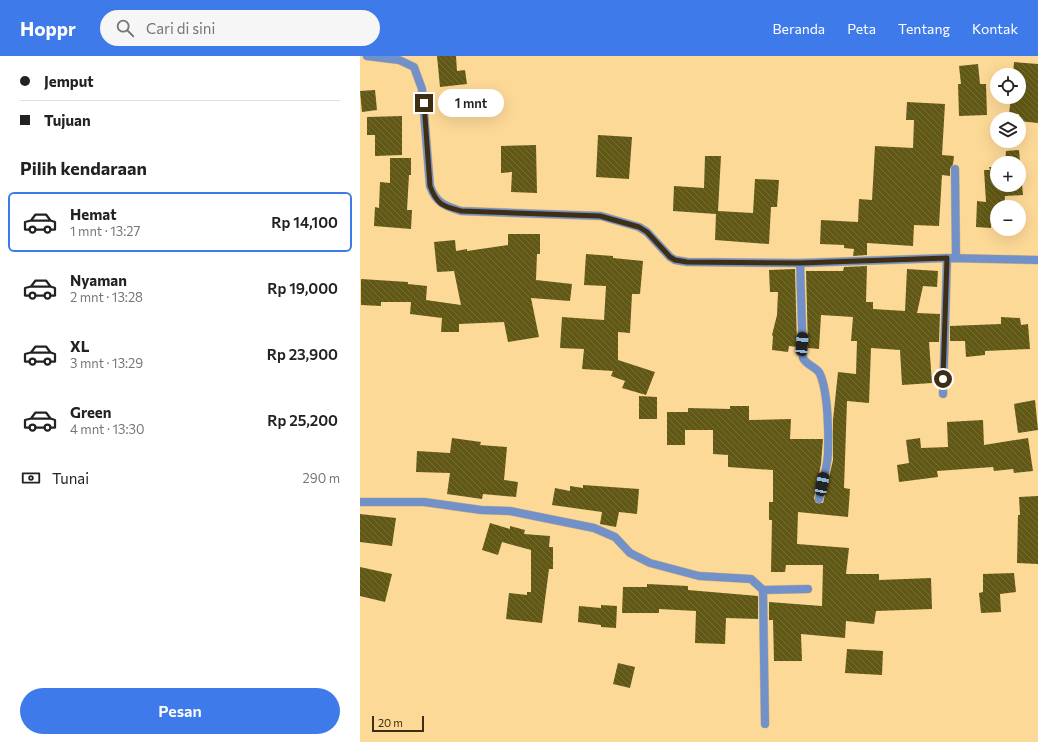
<!DOCTYPE html>
<html lang="id">
<meta charset="utf-8">
<style>
:root{--surface:#fff;--page:#f6f6f6;--text:#222;--muted:#767676;--line:#e0e0e0;--accent:#3e7ae9}
body{margin:0;font-family:Commissioner,sans-serif;background:var(--page);color:var(--text);height:100vh;display:flex;flex-direction:column;font-size:15px;white-space:nowrap}
*{box-sizing:border-box;margin:0}
p{font-size:13px;color:var(--muted)}
.icon{flex:none;width:22px;height:22px;fill:none;stroke:currentColor;stroke-width:2;stroke-linecap:round;stroke-linejoin:round}
.map{position:relative;flex:1;overflow:hidden}
.sheet{display:flex;flex-direction:column;background:var(--surface);width:360px}
.sheet>*{flex:none}
.guide{display:grid;align-content:center;height:88px;padding:0 20px;background:var(--surface)}
.controls{position:absolute;left:630px;top:12px;display:grid;gap:8px}
.controls a{display:grid;place-items:center;width:36px;height:36px;border-radius:50%;background:var(--surface);box-shadow:0 4px 16px #0002;font-size:20px}
.scale{position:absolute;left:12px;bottom:10px;width:52px;box-sizing:border-box;padding-left:4px;border:2px solid #3d2e14;border-top:0;font-size:11px;line-height:14px;white-space:nowrap;color:#3d2e14;-webkit-text-stroke:3px #fdd997;paint-order:stroke}
.end{position:absolute;width:18px;height:18px;margin:-9px;border:5px solid #3d2e14;background:#fff;box-shadow:0 0 0 2px #fff}
.from{border-radius:50%}
.bubble{position:absolute;height:28px;border-radius:14px;background:var(--surface);box-shadow:0 4px 16px #0002;font-size:13px;font-weight:600;line-height:28px;text-align:center}
.car{position:absolute;width:12px;height:24px;margin:-12px -6px;border-radius:5px;box-shadow:0 0 3px 1px #0007;background:linear-gradient(#222 24%,#8ab4d8 0 40%,#222 0 76%,#8ab4d8 0 86%,#222 0)}
.guide b{display:flex;align-items:center;gap:14px;height:38px;font-size:15px}
.guide b+b{border-top:1px solid var(--line)}
.guide i{width:10px;height:10px;background:var(--text)}
ul{padding:0;list-style:none}
li{display:flex;align-items:center;gap:12px;height:60px;margin:0 8px 6px;padding:0 12px;border:2px solid transparent;border-radius:6px}
li div{flex:1}
li b{display:block;font-size:15px}
li em{font-style:normal;font-weight:600}
li.on{border-color:var(--accent)}
li>.icon{width:36px;height:36px;stroke-width:1.5}
h2{padding:0 20px;font-size:18px;line-height:48px}
.pay{display:flex;align-items:center;gap:10px;height:44px;padding:0 20px;font-size:15px}
.pay p{margin-inline-start:auto}
.primary-button{display:flex;gap:8px;margin-top:auto;padding:8px 20px}
.primary-button a{flex:1;height:46px;border-radius:24px;background:var(--accent);color:#fff;font-size:16px;font-weight:600;line-height:46px;text-align:center}
header{display:flex;align-items:center;gap:24px;box-sizing:border-box;height:56px;padding:0 20px;background:var(--accent);color:#fff}
header strong{font-size:19px}
nav{display:flex;gap:22px;margin-inline-start:auto;font-size:14px}
.search{width:280px;height:36px;background:var(--page);display:flex;align-items:center;gap:10px;box-sizing:border-box;padding:0 14px;border-radius:22px;color:var(--muted);font-size:15px}
main{display:flex;flex:1;min-height:0}
.map>svg:first-child{display:block}
</style>
<header>
<strong>Hoppr</strong>
<div class="search"><svg class="icon" aria-label="search" viewBox="0 0 24 24"><circle cx="10" cy="10" r="6"/><path d="M15 15l6 6"/></svg>Cari di sini</div>
<nav><a>Beranda</a><a>Peta</a><a>Tentang</a><a>Kontak</a></nav>
</header>
<main>
<section class="sheet">
<div class="guide">
<b><i class="from"></i>Jemput</b>
<b><i></i>Tujuan</b>
</div>
<h2>Pilih kendaraan</h2>
<ul>
<li class="on"><svg class="icon" aria-label="car" viewBox="0 0 24 24"><path d="M5 17H2v-5l4-1 3-4h7l3 4 3 1v5h-3M9 17h6M6 11h13"/><circle cx="7" cy="17" r="2"/><circle cx="17" cy="17" r="2"/></svg><div><b>Hemat</b><p>1 mnt · 13:27</p></div><em>Rp 14,100</em></li>
<li><svg class="icon" aria-label="car" viewBox="0 0 24 24"><path d="M5 17H2v-5l4-1 3-4h7l3 4 3 1v5h-3M9 17h6M6 11h13"/><circle cx="7" cy="17" r="2"/><circle cx="17" cy="17" r="2"/></svg><div><b>Nyaman</b><p>2 mnt · 13:28</p></div><em>Rp 19,000</em></li>
<li><svg class="icon" aria-label="car" viewBox="0 0 24 24"><path d="M5 17H2v-5l4-1 3-4h7l3 4 3 1v5h-3M9 17h6M6 11h13"/><circle cx="7" cy="17" r="2"/><circle cx="17" cy="17" r="2"/></svg><div><b>XL</b><p>3 mnt · 13:29</p></div><em>Rp 23,900</em></li>
<li><svg class="icon" aria-label="car" viewBox="0 0 24 24"><path d="M5 17H2v-5l4-1 3-4h7l3 4 3 1v5h-3M9 17h6M6 11h13"/><circle cx="7" cy="17" r="2"/><circle cx="17" cy="17" r="2"/></svg><div><b>Green</b><p>4 mnt · 13:30</p></div><em>Rp 25,200</em></li>
</ul>
<div class="pay"><svg class="icon" aria-label="cash" viewBox="0 0 24 24"><path d="M3 7h18v10H3z"/><circle cx="12" cy="12" r="2"/></svg>Tunai<p>290 m</p></div>
<div class="primary-button"><a>Pesan</a></div>
</section>
<div class="map">
<svg width="678" height="686" viewBox="0 0 678 686">
<defs>
<pattern id="building-back-hatch" width="6" height="6" patternUnits="userSpaceOnUse"><rect width="6" height="6" fill="#615815"/><path d="M-1 5l2 2M0 0l6 6M5-1l2 2" fill="none" stroke="#756d36"/></pattern>
</defs>
<rect width="100%" height="100%" fill="#fdd997"/>
<!-- building -->
<g fill="url(#building-back-hatch)">
<polygon points="77,0 96,0 97,15 105,14 107,28 80,31"/>
<polygon points="654,6 678,8 678,67 659,65 659,58 649,58 651,41 659,41 659,19 653,19"/>
<polygon points="618,8 620,28 626,28 627,59 599,60 598,28 601,28 599,10"/>
<polygon points="15,34 17,54 2,56 0,35"/>
<polygon points="547,46 585,48 582,99 594,100 593,108 590,113 590,120 582,119 579,170 554,169 553,190 507,187 507,199 493,200 494,193 484,192 484,189 460,188 461,164 498,166 499,143 512,144 515,90 553,92 554,64 546,64"/>
<polygon points="42,60 42,99 15,100 15,79 7,79 7,61"/>
<polygon points="238,79 272,81 269,123 236,121"/>
<polygon points="176,89 177,137 151,136 152,116 141,117 141,90"/>
<polygon points="659,94 663,139 645,140 644,151 637,151 637,169 631,169 631,172 616,171 617,145 626,146 624,114 630,114 629,111 637,111 637,129 659,129 659,107 645,107 646,95"/>
<polygon points="345,100 361,100 358,155 393,157 395,123 419,124 417,151 411,151 409,188 355,184 356,158 313,155 314,130 344,132"/>
<polygon points="30,102 51,102 51,119 49,119 47,154 52,154 51,173 14,170 15,151 19,152 20,126 30,127"/>
<polygon points="148,178 180,178 180,198 177,198 176,224 212,228 210,245 171,242 179,281 148,286 144,266 99,268 99,276 81,276 82,262 50,258 51,246 21,246 21,250 1,249 1,223 48,226 48,228 67,230 66,244 101,249 94,215 77,216 74,186 95,184 96,195 107,193 107,195 148,189"/>
<polygon points="226,198 253,200 253,202 283,205 280,238 272,238 270,277 258,276 258,304 295,316 286,339 262,332 265,325 251,320 253,315 222,313 224,293 200,292 202,261 244,264 246,230 224,229"/>
<polygon points="507,210 506,246 513,246 513,253 545,255 547,213 578,215 577,231 563,230 557,257 580,258 579,286 569,286 572,327 542,329 540,294 511,292 509,347 487,345 484,432 490,433 488,461 438,456 437,488 489,492 486,518 519,518 519,524 571,522 572,553 516,555 514,568 486,565 485,582 441,578 442,605 414,605 413,564 409,564 409,546 462,550 463,509 426,509 425,516 411,516 412,464 409,464 409,446 413,446 413,414 368,411 368,399 353,398 353,374 325,374 325,389 307,389 307,356 328,356 328,352 370,353 370,350 389,350 389,364 431,363 430,383 463,383 461,408 454,442 456,447 463,447 473,404 473,364 478,316 496,318 497,285 491,285 493,261 461,259 459,293 448,292 446,215 483,215 484,211"/>
<polygon points="435,213 437,291 429,290 428,296 412,294 413,280 412,279 417,259 418,236 410,236 409,214"/>
<polygon points="641,261 660,262 661,269 668,268 670,293 625,295 625,299 606,301 605,285 590,285 590,270 641,268"/>
<polygon points="279,340 297,341 297,363 279,363"/>
<polygon points="675,344 678,374 658,377 654,348"/>
<polygon points="623,364 624,389 668,382 673,415 654,417 653,413 634,415 633,411 577,415 578,421 539,426 537,409 549,407 546,384 560,382 561,392 588,391 587,366"/>
<polygon points="92,382 121,386 120,389 147,391 144,424 158,426 156,441 123,438 122,443 87,438 90,417 56,416 57,395 90,397"/>
<polygon points="223,429 279,433 277,458 259,456 256,471 240,468 242,456 192,449 195,432 210,435 210,430 223,432"/>
<polygon points="678,440 678,508 657,507 658,459 660,459 659,441"/>
<polygon points="0,458 36,462 32,490 0,486"/>
<polygon points="130,467 150,473 150,470 165,474 164,478 190,480 189,491 193,491 193,513 189,513 182,567 146,563 149,537 167,539 167,536 171,536 171,494 142,486 138,499 122,494"/>
<polygon points="0,511 32,518 25,546 0,540"/>
<polygon points="654,517 656,536 640,538 641,556 621,557 619,537 623,536 623,518"/>
<polygon points="287,528 328,530 328,534 398,540 398,563 366,562 365,588 335,587 336,555 299,553 299,557 262,557 263,531 287,531"/>
<polygon points="241,549 257,550 256,572 241,571 241,569 218,566 219,550 241,552"/>
<polygon points="487,593 523,595 522,619 485,617"/>
<polygon points="258,607 275,611 270,632 253,628"/>
</g>
<g fill="none" stroke-linecap="round" stroke-linejoin="round">
<!-- street casing -->
<g stroke="#d7b77d" stroke-width="9">
<g id="street">
<path d="M7 0 39 4 54 11 62 33 70 130C76 147 85 150 101 155L241 160 279 171 287 176 310 201 315 204 327 206 440 207 587 202 678 204"/>
<polyline points="595,113 596,202"/>
<path d="M440 207 443 302C447 310 457 311 460 318 468 336 469 378 468 398 467 413 462 429 459 443"/>
<polyline points="583,338 587,202"/>
<polyline points="0,446 64,446 121,454 150,455 234,472 255,481 270,497 290,507 339,520 391,523 403,534 448,533"/>
<polyline points="403,534 405,668"/>
</g>
</g>
<!-- street -->
<use href="#street" stroke="#7291c8" stroke-width="8"/>
</g>
<g fill="none" stroke-linecap="round" stroke-linejoin="round">
<!-- route -->
<path stroke="#3d2e14" stroke-width="5" d="M64 47 70 130C77 149 83 150 101 155L240 160 279 171 287 176 310 201 315 204 327 206 440 207 587 202 583 323"/>
</g>
</svg>
<div class="controls">
<a><svg class="icon" aria-label="locate" viewBox="0 0 24 24"><circle cx="12" cy="12" r="6"/><path d="M12 2v4M12 18v4M2 12h4M18 12h4"/></svg></a>
<a><svg class="icon" aria-label="layers" viewBox="0 0 24 24"><path d="M12 4l9 5-9 5-9-5zM3 14l9 5 9-5"/></svg></a>
<a>+</a>
<a>−</a>
</div>
<div class="scale">20 m</div>
<i class="end from" style="left:583px;top:323px"></i>
<i class="end" style="left:64px;top:47px"></i>
<div class="bubble" style="left:78px;top:33px;width:66px">1 mnt</div>
<i class="car" style="left:442px;top:288px;rotate:5deg"></i>
<i class="car" style="left:462px;top:428px;rotate:11deg"></i>
</div>
</main>
